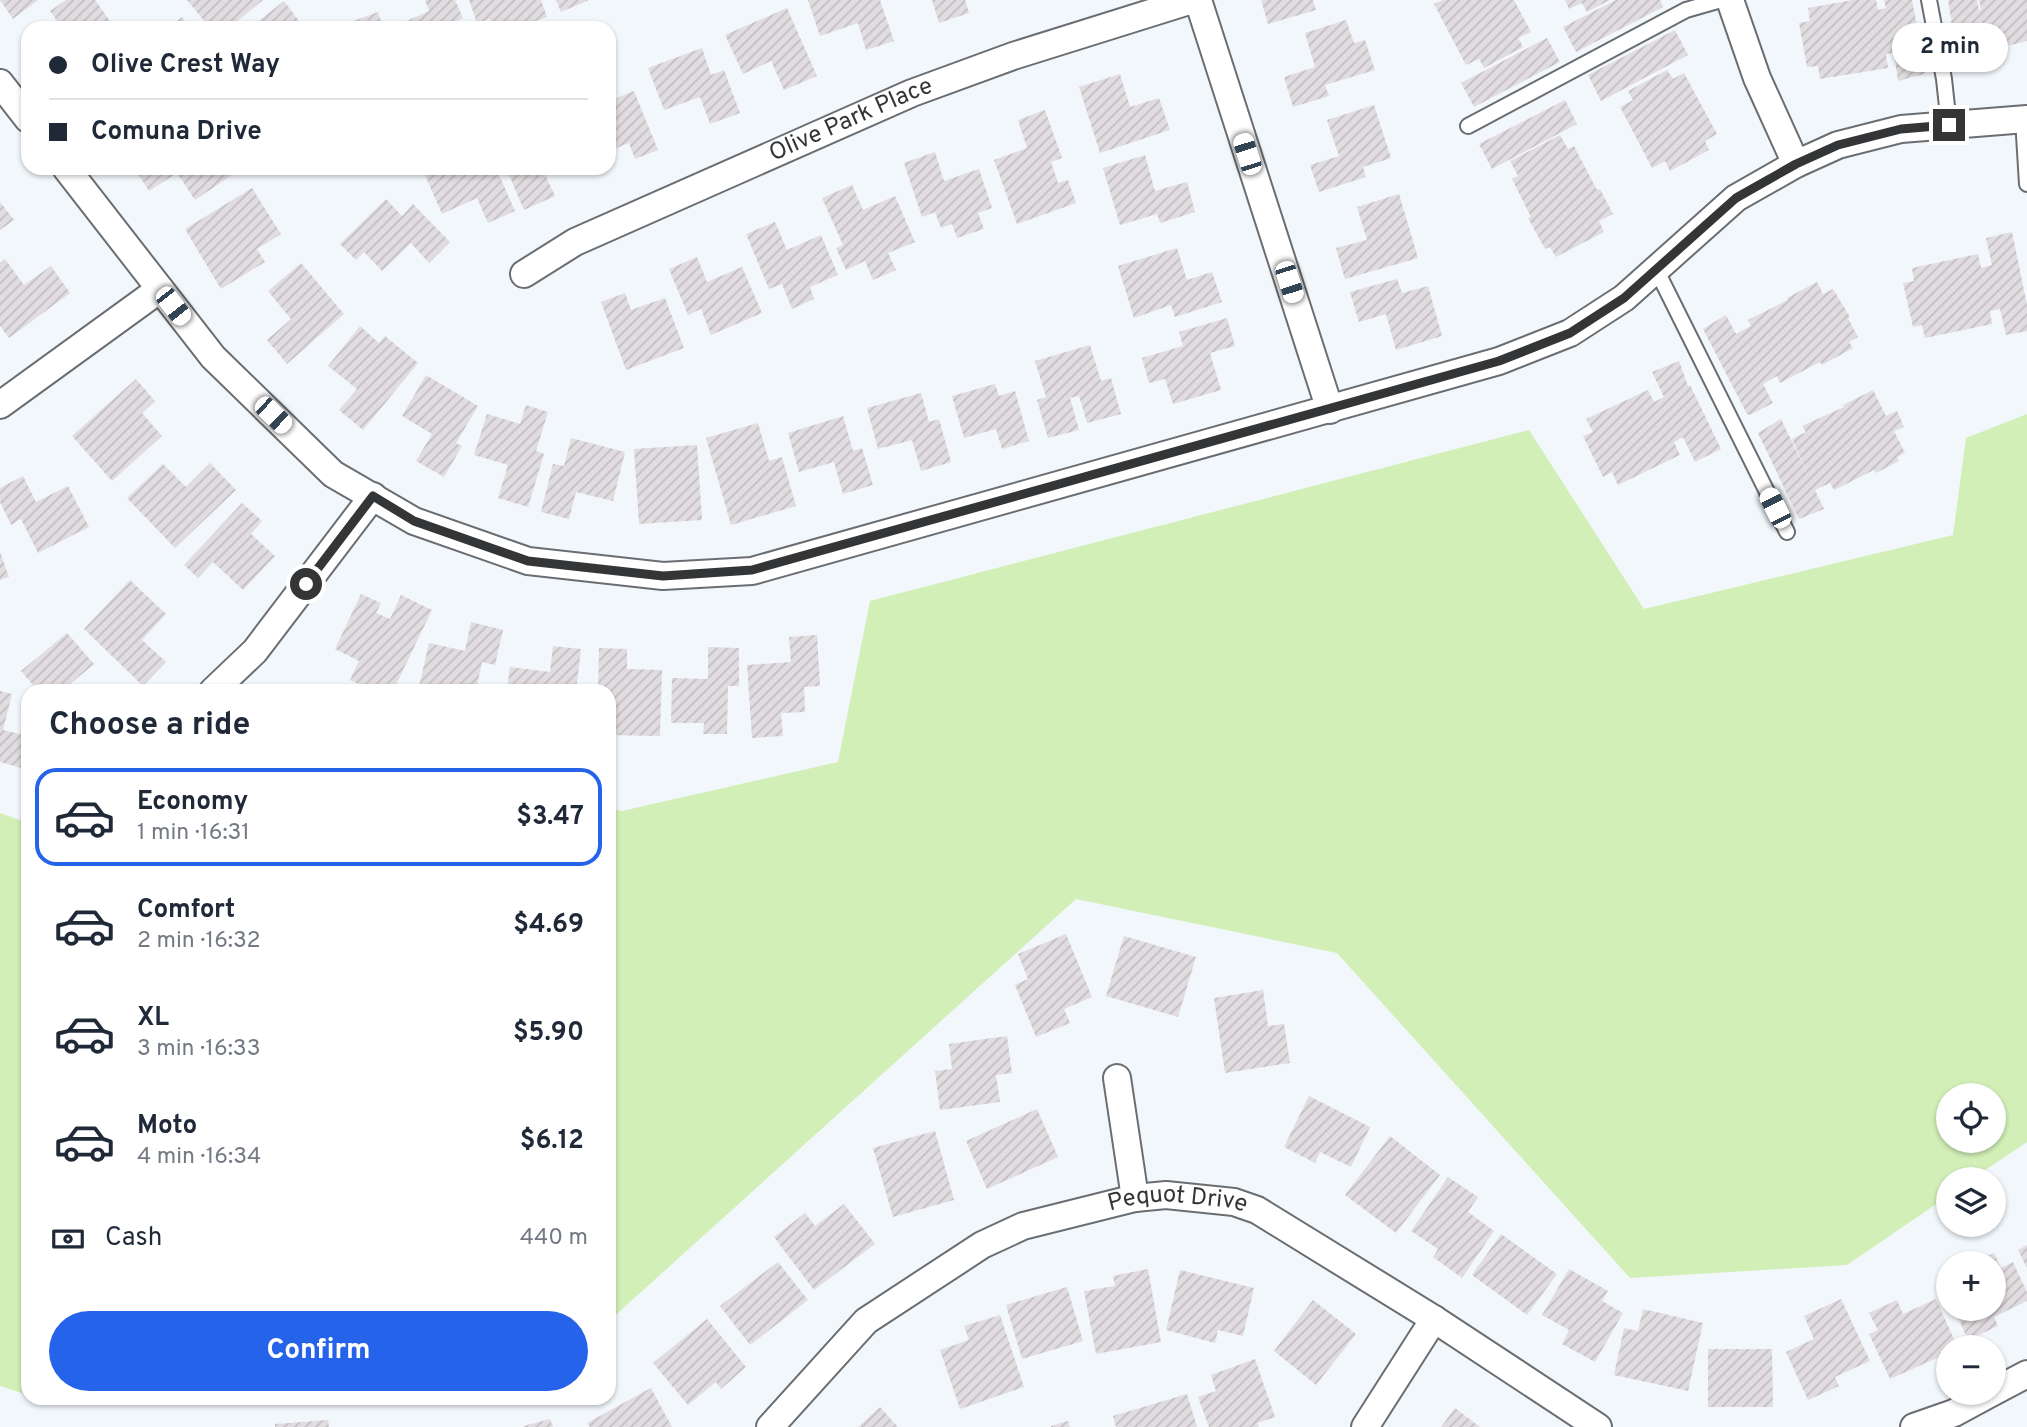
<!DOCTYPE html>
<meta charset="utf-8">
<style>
:root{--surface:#fff;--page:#f2f2f3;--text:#1f2937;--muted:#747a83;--line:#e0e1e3;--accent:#2563eb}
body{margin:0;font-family:Overpass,sans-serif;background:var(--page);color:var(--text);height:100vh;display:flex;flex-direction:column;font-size:26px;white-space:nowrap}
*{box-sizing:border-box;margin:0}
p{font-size:23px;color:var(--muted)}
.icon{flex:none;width:38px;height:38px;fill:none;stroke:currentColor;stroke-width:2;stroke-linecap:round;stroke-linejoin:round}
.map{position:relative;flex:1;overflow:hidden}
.panel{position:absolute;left:21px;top:684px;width:595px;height:721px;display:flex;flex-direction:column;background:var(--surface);border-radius:21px;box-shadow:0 2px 5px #0004}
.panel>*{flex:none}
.hud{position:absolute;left:21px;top:21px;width:595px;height:154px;border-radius:21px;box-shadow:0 2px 5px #0004;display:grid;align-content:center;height:154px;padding:0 28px;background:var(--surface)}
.fabs{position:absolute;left:1936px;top:1083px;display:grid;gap:14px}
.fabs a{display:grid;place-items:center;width:70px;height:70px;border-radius:50%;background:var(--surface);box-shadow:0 2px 5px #0004;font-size:35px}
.end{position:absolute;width:32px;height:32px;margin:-16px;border:9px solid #333537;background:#fff;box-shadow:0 0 0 4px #fff}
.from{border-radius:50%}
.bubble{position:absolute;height:49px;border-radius:24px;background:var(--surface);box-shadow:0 2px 5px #0004;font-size:23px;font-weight:700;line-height:49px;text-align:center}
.car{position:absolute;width:21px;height:42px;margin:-21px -10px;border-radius:9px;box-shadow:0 0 5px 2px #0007;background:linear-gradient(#fff 24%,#345 0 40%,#fff 0 76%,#345 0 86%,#fff 0)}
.hud b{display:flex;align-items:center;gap:24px;height:66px;font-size:26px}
.hud b+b{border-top:2px solid var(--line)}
.hud i{width:18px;height:18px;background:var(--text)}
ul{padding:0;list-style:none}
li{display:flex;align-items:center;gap:21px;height:98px;margin:0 14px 10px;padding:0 14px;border:4px solid transparent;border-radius:21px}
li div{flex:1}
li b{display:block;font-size:26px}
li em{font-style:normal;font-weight:700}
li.current{border-color:var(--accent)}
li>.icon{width:63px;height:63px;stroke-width:1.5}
h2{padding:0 28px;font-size:32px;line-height:84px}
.pay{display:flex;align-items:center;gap:18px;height:77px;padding:0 28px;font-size:26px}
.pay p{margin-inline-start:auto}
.action{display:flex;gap:14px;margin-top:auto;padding:14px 28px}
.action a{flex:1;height:80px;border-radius:42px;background:var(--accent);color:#fff;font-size:28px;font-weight:700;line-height:80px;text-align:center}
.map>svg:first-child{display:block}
</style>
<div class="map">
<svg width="2027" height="1427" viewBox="0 0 2027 1427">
<defs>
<pattern id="building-hatch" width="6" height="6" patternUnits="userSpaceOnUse" patternTransform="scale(1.75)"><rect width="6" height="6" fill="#e1dcdf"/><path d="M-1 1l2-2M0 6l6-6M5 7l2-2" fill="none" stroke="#c2bdc0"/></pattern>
</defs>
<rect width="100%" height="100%" fill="#f2f7fb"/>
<!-- green -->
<g fill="#d1efb7" fill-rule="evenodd">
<path d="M2027 414V1142L1972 1179 1948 1180V1196L1847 1265 1630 1278 1337 953 1076 899 609 1321V808L622 811 838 762 870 601 1529 430 1644 609 1953 535 1966 438ZM1948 1096H1993V1141H1948Z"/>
<polygon points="0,813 28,823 28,1395 0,1386"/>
</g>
<!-- building -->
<g fill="url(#building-hatch)">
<polygon points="0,0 38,0 13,19"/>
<polygon points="66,0 95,0 115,28 62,28 50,11"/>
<polygon points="187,0 263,0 229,28 210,28"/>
<polygon points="425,0 455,0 463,18 451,23 453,28 396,28 395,26 429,11"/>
<polygon points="469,0 541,0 547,17 533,22 535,28 493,28 490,19 477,23"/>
<polygon points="556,0 589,0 561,12"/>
<polygon points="808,0 880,0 894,41 866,50 858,23 820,36"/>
<polygon points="932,0 965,0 969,13 939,23"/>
<polygon points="1261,0 1313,0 1316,10 1268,24"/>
<polygon points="1443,0 1514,0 1531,32 1518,38 1523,47 1484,68 1479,59 1466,65 1434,4"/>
<polygon points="1565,0 1610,0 1587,12 1582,3 1569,9"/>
<polygon points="1616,0 1660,0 1663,7 1576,52 1563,27"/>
<polygon points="1853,0 1876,0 1878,10 1886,8 1884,0 1912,0 1926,72 1924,74 1898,81 1894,53 1886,54 1888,68 1820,79 1818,66 1807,67 1799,23 1810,21 1808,8"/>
<polygon points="1948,0 1977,0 1979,10 1981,10 1979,0 2027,0 2027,41 2003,47 2002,40 1985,43 1989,66 1960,68 1957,42 1955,43 1951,21 1953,18 1951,19"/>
<polygon points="284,1 299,21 290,28 250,28"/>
<polygon points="787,8 817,76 784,90 771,61 743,74 725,35"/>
<polygon points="378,12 383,28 350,28 348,23"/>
<polygon points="182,17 190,28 168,28"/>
<polygon points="1346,20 1354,43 1365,40 1375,70 1325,85 1329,96 1293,107 1284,77 1315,67 1305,33"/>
<polygon points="1675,30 1688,55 1601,101 1588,75"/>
<polygon points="1547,38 1560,62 1474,107 1461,83"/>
<polygon points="702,48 711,75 724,70 740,113 710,124 700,97 664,110 648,68"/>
<polygon points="1667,70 1673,79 1684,73 1717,134 1705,141 1709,150 1670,171 1665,161 1652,168 1620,107 1633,100 1628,91"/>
<polygon points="1120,74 1130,107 1159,98 1170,130 1100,153 1079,87"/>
<polygon points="634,91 658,150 635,159 629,143 609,151 609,101"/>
<polygon points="1565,100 1577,124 1492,169 1479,144"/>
<polygon points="1374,105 1391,158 1363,167 1366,177 1319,192 1310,165 1339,156 1327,120"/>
<polygon points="1045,110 1062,158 1051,162 1058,183 1068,180 1076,203 1017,224 994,160 1027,148 1018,120"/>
<polygon points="1560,135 1568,149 1574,146 1597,190 1600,189 1613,214 1599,221 1604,232 1556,257 1550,247 1545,249 1528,218 1531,217 1512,179 1518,176 1510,161"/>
<polygon points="935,152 944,181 979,169 992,208 978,213 984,229 957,238 952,224 941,228 935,212 922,217 904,163"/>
<polygon points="1145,155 1155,191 1187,182 1195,212 1160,223 1157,214 1120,225 1103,168"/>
<polygon points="134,168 231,168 235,173 195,200 177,173 149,191"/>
<polygon points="422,168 496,168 515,211 488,223 477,198 442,214"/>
<polygon points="518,168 542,168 555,196 524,210 509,175 519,171"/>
<polygon points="852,185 863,210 895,196 915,242 888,253 896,270 873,280 865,261 846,270 836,248 843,245 822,198"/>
<polygon points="252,188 281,234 257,249 265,262 221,289 185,229"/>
<polygon points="1399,194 1418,258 1345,279 1336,248 1367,240 1357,207"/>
<polygon points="386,199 402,216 413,204 450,242 429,263 411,243 382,271 364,252 356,260 340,244"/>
<polygon points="0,202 14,220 0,230"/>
<polygon points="775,222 787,250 821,235 838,275 810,287 814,299 792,309 782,284 769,289 746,234"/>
<polygon points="2012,232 2027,305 2027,331 2006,335 2000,309 1990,311 1992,324 1925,338 1922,325 1913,327 1903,283 1914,281 1912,268 1978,254 1981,268 1992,265 1986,238"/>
<polygon points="1177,248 1187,280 1212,272 1222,302 1175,317 1171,305 1134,318 1118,266"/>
<polygon points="697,257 707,282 742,267 762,313 711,335 701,309 688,315 669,269"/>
<polygon points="5,259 24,285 51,266 70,293 9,338 0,326 0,263"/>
<polygon points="301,263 344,314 287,364 267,340 291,319 268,291"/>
<polygon points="1397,279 1402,293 1428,286 1442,336 1396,350 1386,314 1359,322 1350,292"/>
<polygon points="1817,282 1823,294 1833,289 1850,317 1848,318 1858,337 1849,342 1853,348 1822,365 1820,362 1780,383 1777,376 1763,384 1773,403 1750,415 1747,414 1703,329 1726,315 1736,334 1751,326 1748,320 1788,300 1787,298"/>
<polygon points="625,293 631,310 665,298 684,348 626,370 601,302"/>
<polygon points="1227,318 1235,346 1210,353 1221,390 1173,404 1165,379 1149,383 1142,358 1183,346 1179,332"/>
<polygon points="360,326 379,343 385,336 418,363 363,430 339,410 357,389 328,366"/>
<polygon points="1090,345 1101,381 1111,378 1121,414 1087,423 1079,396 1070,398 1079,430 1048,438 1037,400 1046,397 1035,361"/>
<polygon points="1679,361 1688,386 1690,385 1721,449 1695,462 1683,437 1674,442 1680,455 1618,485 1612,472 1603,477 1583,436 1593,432 1586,419 1648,390 1654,402 1664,397 1652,372"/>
<polygon points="426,375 478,406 456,443 462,446 444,477 416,461 432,434 402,416"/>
<polygon points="136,379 155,401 142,413 162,436 112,481 72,436"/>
<polygon points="995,384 999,396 1015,391 1029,441 1002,449 996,429 964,438 952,396"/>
<polygon points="1873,390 1886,416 1897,411 1904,427 1894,431 1905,453 1897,457 1899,461 1876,473 1874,470 1834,490 1830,483 1815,490 1824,509 1799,519 1758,433 1781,419 1810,479 1792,439 1806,432 1802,426 1844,407 1843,405"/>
<polygon points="921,393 929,422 939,419 951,462 921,471 912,440 878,449 867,408"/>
<polygon points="526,405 548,412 536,451 544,454 528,507 498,498 508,465 474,455 487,414 520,424"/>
<polygon points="843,416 853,451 862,448 873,485 843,494 834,462 799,472 788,433"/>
<polygon points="758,423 769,461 782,457 796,506 731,525 706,438"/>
<polygon points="571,438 625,452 613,501 576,492 569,519 541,512 553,464 564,466"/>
<polygon points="697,445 702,520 639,524 634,449"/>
<polygon points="210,463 236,490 175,548 127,498 163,464 186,487"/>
<polygon points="23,476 36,502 68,486 89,527 38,553 21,519 11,525 0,502 0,488"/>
<polygon points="242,503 262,521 251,534 275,556 243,590 213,562 198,578 184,565"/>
<polygon points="0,552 9,577 0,580"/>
<polygon points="130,580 166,614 142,640 166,662 143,686 84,629"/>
<polygon points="361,594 381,603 376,613 390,619 401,595 432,610 393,691 373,691 350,680 359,661 335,649"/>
<polygon points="471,622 503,630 495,665 482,662 476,691 418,691 429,643 465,651"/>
<polygon points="67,633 94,664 69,685 74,691 38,691 21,671"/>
<polygon points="817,635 820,686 804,687 805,712 781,713 783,736 752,738 747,665 791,662 789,637"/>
<polygon points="553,646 581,649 576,691 507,691 510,667 550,672"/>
<polygon points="708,647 739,648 739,686 728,686 727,734 703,734 704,723 671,723 672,678 708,679"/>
<polygon points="599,648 627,649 627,669 662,670 660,736 609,735 609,691 598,691"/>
<polygon points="0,691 12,694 3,730 28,736 28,758 25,769 0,762"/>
<polygon points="1066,934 1092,997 1064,1009 1070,1023 1036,1037 1015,985 1028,979 1018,954"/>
<polygon points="1124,936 1196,957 1178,1017 1106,996"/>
<polygon points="1263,990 1268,1026 1284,1024 1290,1063 1225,1073 1214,998"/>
<polygon points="1007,1036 1012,1073 996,1075 1000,1102 940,1110 935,1071 952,1069 949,1044"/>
<polygon points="1309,1096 1370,1127 1351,1167 1320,1152 1315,1163 1284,1147"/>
<polygon points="1037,1109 1058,1157 987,1189 966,1141"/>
<polygon points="935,1131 954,1200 893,1217 873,1148"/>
<polygon points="1390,1136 1440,1175 1396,1233 1345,1195"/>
<polygon points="1448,1177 1478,1197 1468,1212 1494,1231 1462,1278 1433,1257 1438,1249 1411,1231"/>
<polygon points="844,1204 875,1244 814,1290 774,1237 805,1213 815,1226"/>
<polygon points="1501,1234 1557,1274 1527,1315 1472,1275"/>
<polygon points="2027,1245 2027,1268 2018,1250"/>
<polygon points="1994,1253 2001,1268 2013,1262 2027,1292 2027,1301 1994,1317 1998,1326 1968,1340 1954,1309 1993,1309 1993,1264 1970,1264"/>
<polygon points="778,1262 808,1300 750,1345 720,1306"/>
<polygon points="1148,1269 1161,1342 1096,1354 1084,1291 1115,1286 1113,1276"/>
<polygon points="1569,1269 1608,1291 1602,1301 1623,1313 1595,1362 1562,1344 1569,1330 1542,1315"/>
<polygon points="1180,1270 1254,1288 1243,1336 1218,1330 1215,1343 1166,1330"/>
<polygon points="1067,1287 1083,1341 1022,1359 1006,1305"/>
<polygon points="1841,1299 1870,1361 1835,1377 1839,1386 1808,1400 1786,1352 1814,1339 1804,1316"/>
<polygon points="1936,1299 1958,1348 1948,1348 1948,1353 1890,1379 1869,1334 1878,1330 1869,1313 1897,1300 1903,1314"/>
<polygon points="1313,1300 1356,1334 1316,1385 1274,1351"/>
<polygon points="1643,1309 1703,1323 1688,1391 1614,1375 1624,1328 1638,1331"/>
<polygon points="1000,1315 1024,1387 960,1409 940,1350 969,1340 964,1326"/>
<polygon points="707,1319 746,1367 721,1389 716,1382 688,1405 653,1363"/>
<polygon points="1708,1349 1772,1349 1773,1407 1708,1407"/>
<polygon points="1255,1359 1275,1417 1257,1423 1259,1427 1209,1427 1198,1397 1216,1391 1211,1375"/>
<polygon points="651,1388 672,1427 590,1427 587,1423"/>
<polygon points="1187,1394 1197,1427 1116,1427 1113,1416"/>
<polygon points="880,1407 898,1427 858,1427"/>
<polygon points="1455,1408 1480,1427 1441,1427"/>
<polygon points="550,1419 553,1427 524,1427 524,1426"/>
<polygon points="328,1420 329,1427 275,1427 275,1424"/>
<polygon points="1068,1421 1070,1427 1051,1427 1051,1426"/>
</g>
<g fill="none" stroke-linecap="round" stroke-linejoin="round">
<!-- lane casing -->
<g stroke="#6a6e72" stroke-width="18">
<g id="lane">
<polyline points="1929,0 1944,79 1949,125"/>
<polyline points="2023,119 2027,184"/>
<polyline points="1468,126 1686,10 1721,0"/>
<polyline points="1656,269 1787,532"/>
</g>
</g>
<!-- street casing -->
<g stroke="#6a6e72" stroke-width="30">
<g id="street">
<polyline points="1198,0 1330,410"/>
<polyline points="1730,0 1757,78 1796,164"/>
<polyline points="0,83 28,119"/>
<polyline points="66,168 213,357 333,474 414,521 528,561 663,576 752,571 1499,361 1570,333 1624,298 1736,198 1796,164 1838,145 1901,129 2027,119"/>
<path id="s1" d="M524 274 575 242 912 93 1013 56 1192 0"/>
<polyline points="0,405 160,289"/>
<polyline points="213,691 255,651 373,496"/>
<polyline points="1117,1078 1135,1198"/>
<polyline points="1993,1392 2027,1374"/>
<path id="s2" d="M770 1427 866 1321 982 1245 1023 1226 1135 1198 1166 1195 1234 1202 1257 1210 1434 1319 1598 1427"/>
<polyline points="1365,1427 1434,1319"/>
<polyline points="1914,1427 1954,1413 1991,1393"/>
</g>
</g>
<!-- lane -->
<use href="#lane" stroke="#fff" stroke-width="14"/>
<!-- street -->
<use href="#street" stroke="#fff" stroke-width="26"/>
</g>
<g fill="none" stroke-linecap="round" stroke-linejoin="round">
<!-- route -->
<polyline stroke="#333537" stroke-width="9" points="306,584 373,496 414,521 528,561 663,576 752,570 1499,361 1570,333 1624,298 1736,198 1796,164 1838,145 1901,129 1949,125"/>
</g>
<g text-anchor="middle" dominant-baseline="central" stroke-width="7" stroke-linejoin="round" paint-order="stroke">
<!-- street labels -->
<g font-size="24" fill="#333537" stroke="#fff">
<text stroke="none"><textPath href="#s1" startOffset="362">Olive Park Place</textPath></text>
<text stroke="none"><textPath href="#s2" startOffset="485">Pequot Drive</textPath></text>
</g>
</g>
</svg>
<div class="fabs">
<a><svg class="icon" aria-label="locate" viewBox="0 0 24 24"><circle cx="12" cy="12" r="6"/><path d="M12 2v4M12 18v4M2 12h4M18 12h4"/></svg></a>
<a><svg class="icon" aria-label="layers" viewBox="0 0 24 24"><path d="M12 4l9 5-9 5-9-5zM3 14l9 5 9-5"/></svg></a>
<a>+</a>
<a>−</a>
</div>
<i class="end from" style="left:306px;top:584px"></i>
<i class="end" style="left:1949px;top:125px"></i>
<div class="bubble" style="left:1892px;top:23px;width:116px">2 min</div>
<i class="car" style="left:1247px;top:154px;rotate:342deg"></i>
<i class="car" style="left:1289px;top:282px;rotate:162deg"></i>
<i class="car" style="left:173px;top:306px;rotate:142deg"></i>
<i class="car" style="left:273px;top:415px;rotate:134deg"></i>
<i class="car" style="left:1775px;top:508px;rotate:333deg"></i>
<div class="hud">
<b><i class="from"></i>Olive Crest Way</b>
<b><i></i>Comuna Drive</b>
</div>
<section class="panel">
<h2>Choose a ride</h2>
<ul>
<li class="current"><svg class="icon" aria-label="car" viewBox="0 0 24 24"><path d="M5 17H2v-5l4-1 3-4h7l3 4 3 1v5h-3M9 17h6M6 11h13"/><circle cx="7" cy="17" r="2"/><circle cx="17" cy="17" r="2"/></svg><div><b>Economy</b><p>1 min · 16:31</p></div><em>$3.47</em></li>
<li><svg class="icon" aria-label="car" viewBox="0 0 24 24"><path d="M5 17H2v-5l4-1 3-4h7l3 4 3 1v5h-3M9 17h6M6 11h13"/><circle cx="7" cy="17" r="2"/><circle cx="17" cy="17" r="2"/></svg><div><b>Comfort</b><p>2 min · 16:32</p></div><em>$4.69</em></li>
<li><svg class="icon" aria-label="car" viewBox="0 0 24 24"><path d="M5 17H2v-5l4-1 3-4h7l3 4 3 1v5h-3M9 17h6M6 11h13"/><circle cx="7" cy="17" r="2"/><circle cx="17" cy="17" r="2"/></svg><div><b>XL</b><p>3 min · 16:33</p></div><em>$5.90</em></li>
<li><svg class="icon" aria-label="car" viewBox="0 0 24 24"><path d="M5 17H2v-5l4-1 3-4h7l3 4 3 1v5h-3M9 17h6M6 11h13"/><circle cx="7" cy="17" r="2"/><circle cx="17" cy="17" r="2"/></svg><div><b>Moto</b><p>4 min · 16:34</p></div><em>$6.12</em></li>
</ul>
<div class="pay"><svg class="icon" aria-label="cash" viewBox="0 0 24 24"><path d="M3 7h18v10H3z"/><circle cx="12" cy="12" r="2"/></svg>Cash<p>440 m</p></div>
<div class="action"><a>Confirm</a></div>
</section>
</div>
